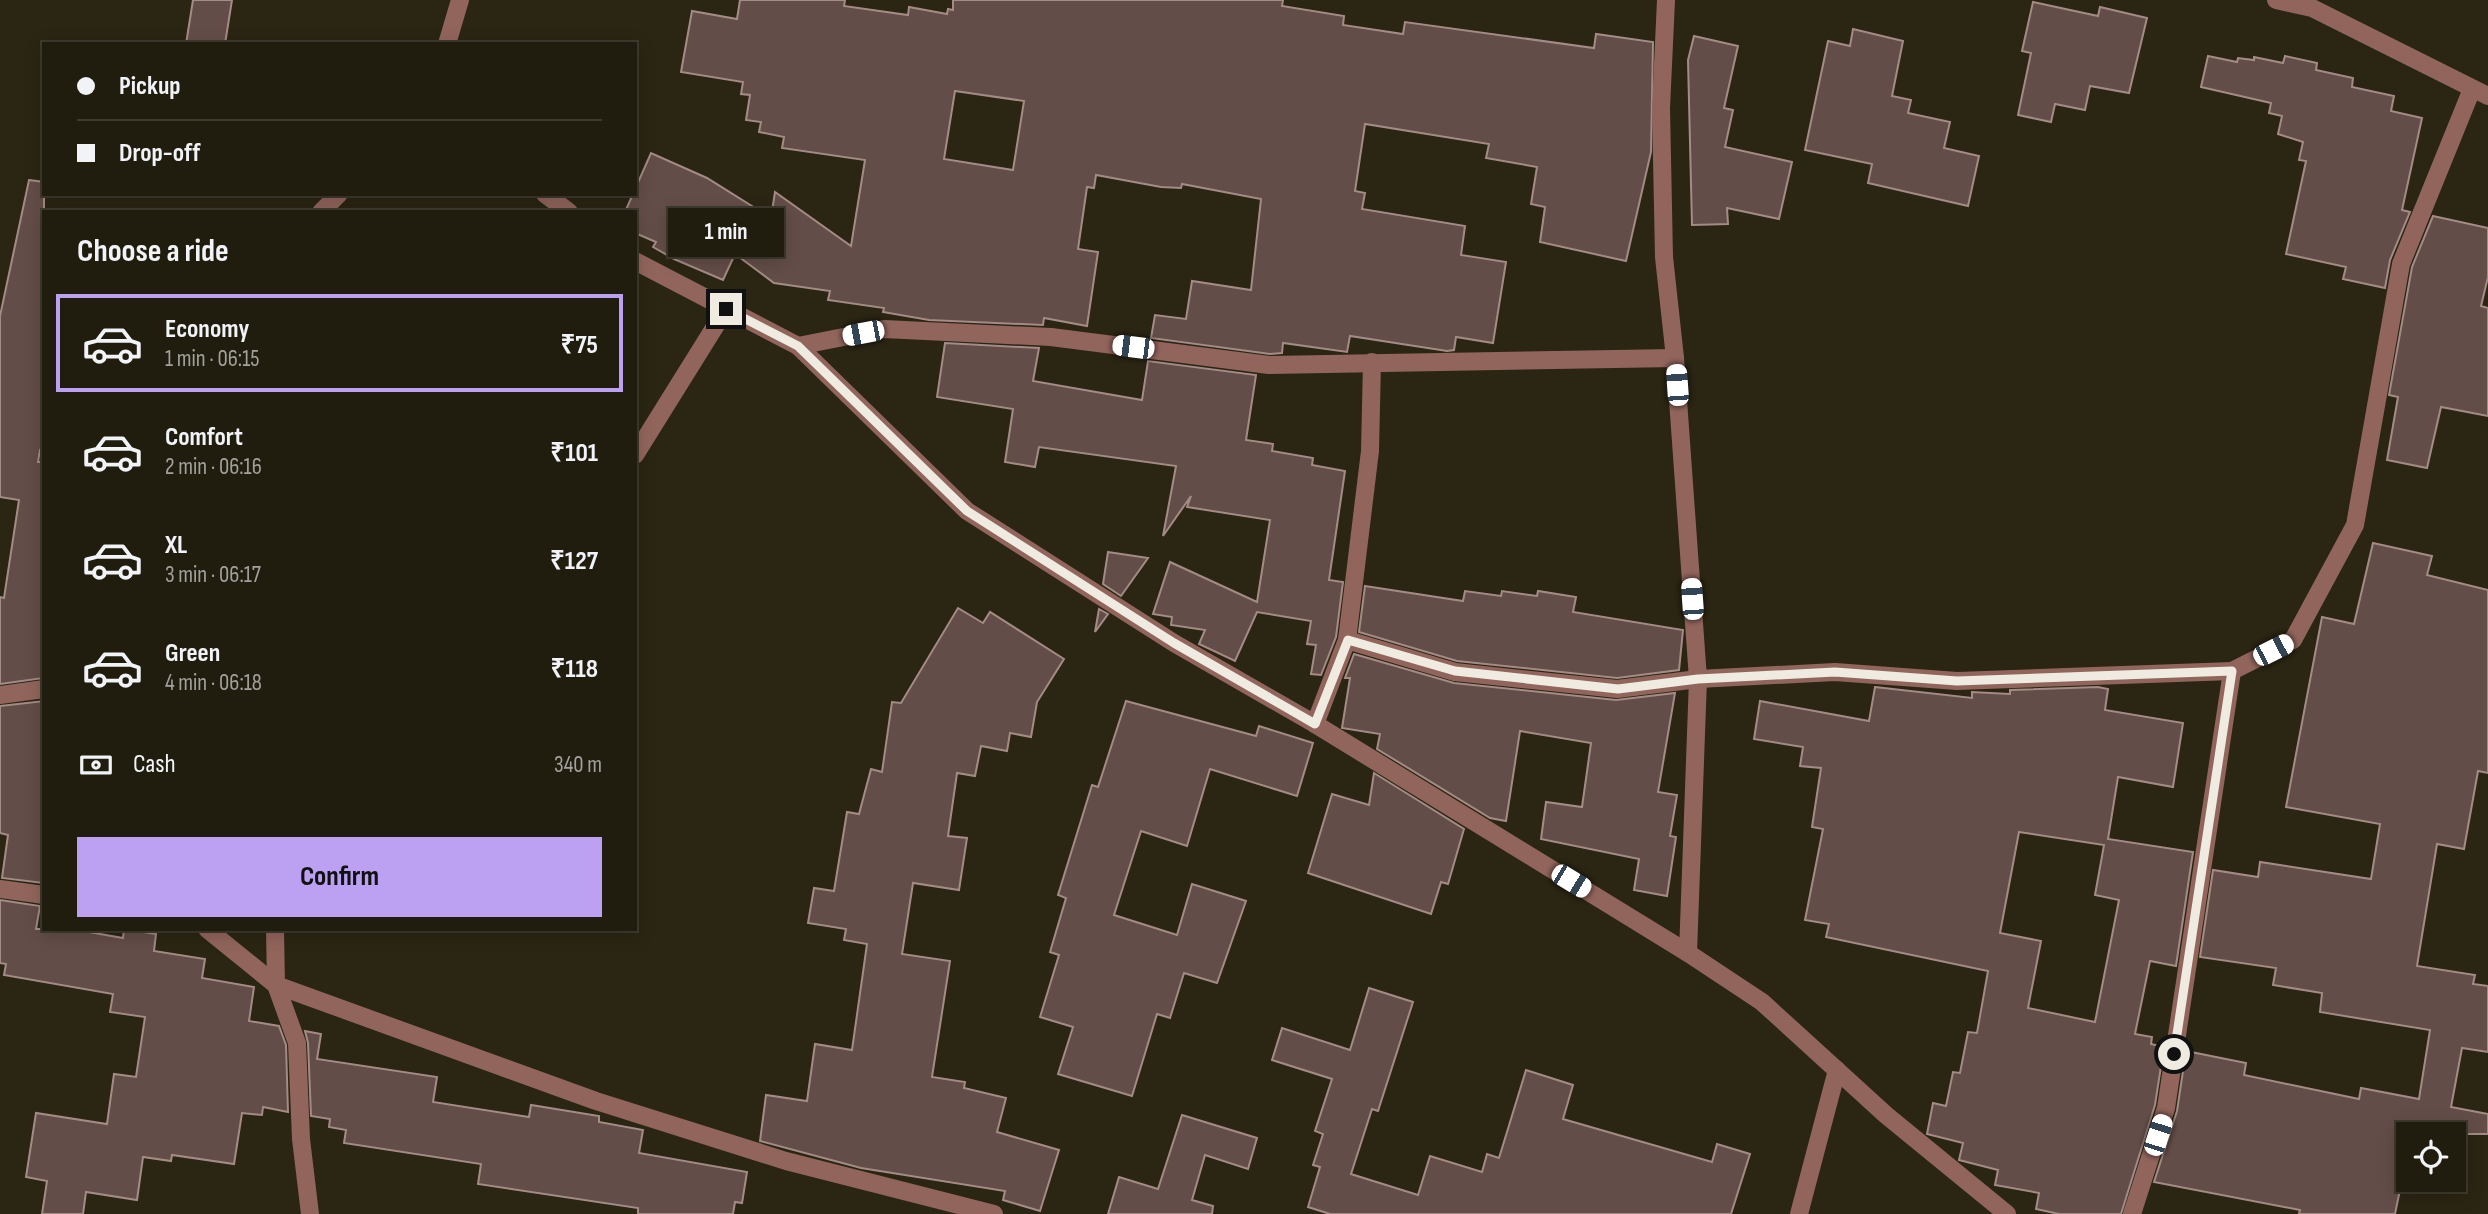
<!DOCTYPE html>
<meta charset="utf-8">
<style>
:root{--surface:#201c0e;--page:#2d291c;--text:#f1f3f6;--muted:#a2a19e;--line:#3d3a2e;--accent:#bca0f2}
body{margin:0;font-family:"Sofia Sans Condensed",sans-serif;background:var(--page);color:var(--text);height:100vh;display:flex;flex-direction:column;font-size:26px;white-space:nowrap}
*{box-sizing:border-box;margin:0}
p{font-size:23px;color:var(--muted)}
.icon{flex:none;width:38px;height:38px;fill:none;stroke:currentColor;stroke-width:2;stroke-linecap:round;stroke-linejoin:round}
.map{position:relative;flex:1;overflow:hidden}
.sheet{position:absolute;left:42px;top:210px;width:595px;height:721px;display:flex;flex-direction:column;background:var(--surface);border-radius:0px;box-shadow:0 4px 18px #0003,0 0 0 2px var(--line)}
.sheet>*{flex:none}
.guide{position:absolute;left:42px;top:42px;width:595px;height:154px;border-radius:0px;box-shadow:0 4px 18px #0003,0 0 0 2px var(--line);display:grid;align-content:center;height:154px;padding:0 35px;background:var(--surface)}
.tools{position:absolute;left:2396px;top:1122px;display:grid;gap:14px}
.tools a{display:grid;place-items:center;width:70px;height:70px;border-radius:0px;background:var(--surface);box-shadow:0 4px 18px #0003,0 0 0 2px var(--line);font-size:35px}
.end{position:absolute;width:32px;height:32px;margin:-16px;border:9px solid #efebe0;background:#111;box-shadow:0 0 0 4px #111}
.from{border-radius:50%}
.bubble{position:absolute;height:49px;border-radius:0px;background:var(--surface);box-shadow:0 4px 18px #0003,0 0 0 2px var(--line);font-size:23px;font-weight:700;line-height:49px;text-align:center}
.car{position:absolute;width:21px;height:42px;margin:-21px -10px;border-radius:9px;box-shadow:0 0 5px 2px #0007;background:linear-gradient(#fff 24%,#345 0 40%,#fff 0 76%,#345 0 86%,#fff 0)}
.guide b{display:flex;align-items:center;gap:24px;height:66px;font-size:26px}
.guide b+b{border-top:2px solid var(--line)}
.guide i{width:18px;height:18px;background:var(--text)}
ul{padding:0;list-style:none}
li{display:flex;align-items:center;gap:21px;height:98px;margin:0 14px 10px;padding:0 21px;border:4px solid transparent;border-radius:0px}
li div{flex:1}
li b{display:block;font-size:26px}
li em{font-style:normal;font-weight:700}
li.selected{border-color:var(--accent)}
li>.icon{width:63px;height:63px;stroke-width:1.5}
h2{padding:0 35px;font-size:32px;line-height:84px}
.pay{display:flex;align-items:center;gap:18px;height:77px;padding:0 35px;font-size:26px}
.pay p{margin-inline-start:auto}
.button{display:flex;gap:14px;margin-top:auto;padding:14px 35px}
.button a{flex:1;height:80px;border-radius:0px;background:var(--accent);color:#111;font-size:28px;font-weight:700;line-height:80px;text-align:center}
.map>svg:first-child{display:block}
</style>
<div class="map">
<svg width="2488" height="1214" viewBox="0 0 2488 1214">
<rect width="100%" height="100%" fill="#2b2513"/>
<!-- building -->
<g fill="#634d48" stroke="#a48b85" stroke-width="2" fill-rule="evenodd">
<polygon points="193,0 232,0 225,44 186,44"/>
<path d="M740 0H845L844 6 908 15 909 7 947 14 948 9 953 10V0H1283L1282 6 1344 16 1343 25 1403 34 1405 22 1594 48 1596 34 1653 42 1651 152 1626 261 1540 242 1545 207 1531 204 1537 167 1486 158 1489 144 1365 124 1355 191 1365 193 1362 209 1465 226 1461 255 1506 262 1493 343 1456 337 1454 350 1447 351 1350 336 1347 352 1283 343 1282 353 1270 354 1151 338 1155 315 1186 319 1192 281 1251 290 1261 199 1182 184 1181 188 1161 187 1096 175 1094 188 1087 187 1078 249 1098 252 1087 326 1044 318 1043 325 929 320 883 312 884 308 828 300 830 291 774 283 735 254 723 280 674 259 653 247 656 242 635 233V212H625L651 153 707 178 771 218 775 192 851 246 865 160 782 148 784 137 759 132 761 122 746 120 750 95 741 94 743 82 681 72 692 11 737 19ZM955 91 1024 101 1013 170 944 159Z"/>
<polygon points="2033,2 2098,16 2100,7 2147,18 2129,93 2090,86 2085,110 2055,104 2051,122 2018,115 2031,53 2022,51"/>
<polygon points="1853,29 1903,41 1892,96 1911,100 1908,113 1950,122 1944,148 1979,156 1968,206 1868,183 1872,164 1805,150 1828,41 1850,46"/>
<polygon points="1694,36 1738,46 1724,108 1733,110 1725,147 1792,162 1779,219 1727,208 1728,224 1692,225 1688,60"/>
<polygon points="2208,56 2237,62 2238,58 2254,60 2254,57 2283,63 2285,56 2317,63 2316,70 2353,78 2352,87 2394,96 2391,111 2422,118 2402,210 2410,212 2390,260 2385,288 2343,279 2346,267 2286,254 2306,161 2299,160 2303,142 2278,134 2282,116 2269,113 2271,103 2201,87"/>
<polygon points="29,180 44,182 44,451 40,450 38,462 44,462 44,678 0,684 0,597 4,598 19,500 0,497 0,316"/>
<polygon points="2433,216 2488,228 2488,277 2481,306 2488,308 2488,416 2441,407 2427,468 2387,460 2398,397 2389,395 2412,267"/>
<polygon points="945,343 1039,348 1033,381 1142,400 1148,361 1256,375 1246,440 1273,444 1272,451 1313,458 1312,465 1345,471 1329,580 1343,582 1336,637 1321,675 1311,674 1316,645 1307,644 1311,621 1257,612 1235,661 1199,644 1205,630 1171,625 1172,617 1153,614 1170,562 1257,602 1270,520 1187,507 1191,496 1163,536 1176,466 1039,447 1035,467 1005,462 1013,409 937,397"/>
<polygon points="2373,543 2432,556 2427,575 2488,590 2488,773 2478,771 2464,849 2437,844 2417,966 2475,975 2473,984 2488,986 2488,1052 2462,1048 2451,1107 2488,1114 2488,1134 2408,1134 2408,1151 2395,1214 2299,1214 2300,1210 2154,1182 2177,1111 2186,1051 2246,1063 2244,1075 2359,1099 2361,1088 2419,1099 2430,1030 2320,1012 2322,993 2273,985 2276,968 2200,957 2213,870 2258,877 2260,862 2371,879 2380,824 2286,807 2322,617 2354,624"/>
<polygon points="1108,552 1148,558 1121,596 1103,584"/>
<polygon points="1365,586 1463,601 1465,591 1501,596 1502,591 1537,596 1538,591 1576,597 1573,612 1683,630 1679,670 1617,678 1457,661 1359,632"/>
<polygon points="958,608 983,623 990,612 1064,659 1037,702 1031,737 1010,733 1007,751 981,746 975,776 957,773 948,836 967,838 959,890 913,883 902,954 950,961 932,1077 965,1082 964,1088 1006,1098 997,1132 1059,1150 1040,1211 1003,1200 1005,1191 861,1168 760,1141 766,1095 807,1101 815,1044 852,1050 867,944 844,940 846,929 808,923 814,888 834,891 847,812 859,814 871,769 882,772 892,702 901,703"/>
<polygon points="1099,609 1108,614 1095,632"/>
<polygon points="1354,654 1454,683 1616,700 1675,693 1658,792 1677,795 1670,836 1676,837 1667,896 1634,890 1639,859 1541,839 1546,802 1582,807 1591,743 1520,731 1506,821 1490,818 1377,749 1380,734 1342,728 1350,678 1345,678"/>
<path d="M1875 687 1972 698V692L2010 694V690L2098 687 2108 689 2105 710 2183 723 2173 787 2118 777 2108 839 2193 852 2176 966 2150 961 2135 1034 2152 1037 2151 1044 2164 1047 2155 1105 2121 1214H2059L2036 1209 2039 1193 1995 1185 1998 1170 1959 1160 1963 1143 1927 1134 1933 1103 1946 1106 1953 1072 1960 1073 1968 1032 1977 1033 1988 971 1826 937 1829 924 1805 920 1823 829 1812 827 1821 768 1800 766 1803 747 1754 739 1760 701 1869 721ZM2019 832 2104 845 2095 895 2119 900 2095 1022 2028 1008 2041 941 2000 933Z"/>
<polygon points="44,701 44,878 43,883 2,878 8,835 0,833 0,706"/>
<polygon points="1126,701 1256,736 1259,726 1313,743 1297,796 1210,769 1187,846 1141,831 1114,915 1177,935 1192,884 1246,901 1217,983 1184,973 1170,1018 1157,1014 1132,1096 1058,1074 1073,1027 1040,1017 1059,955 1050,952 1066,898 1058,895 1092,785 1098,787"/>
<polygon points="1374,773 1464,829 1448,884 1441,882 1431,914 1308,873 1332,794 1369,805"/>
<polygon points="0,900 40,906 36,929 72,929 123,938 124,929 156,934 154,951 205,959 202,978 254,987 249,1021 279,1026 286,1045 288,1112 263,1107 262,1115 242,1113 234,1164 172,1155 171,1161 143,1157 137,1200 86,1192 83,1214 42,1214 47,1181 26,1177 36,1113 107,1124 114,1074 136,1077 145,1017 110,1012 113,994 4,975 6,964 0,963"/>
<polygon points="1369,988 1413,1002 1378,1111 1372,1109 1351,1174 1418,1195 1430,1156 1482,1172 1487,1154 1499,1158 1526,1070 1573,1085 1563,1119 1712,1162 1717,1144 1750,1154 1731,1214 1330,1214 1308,1207 1320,1167 1313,1165 1323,1134 1315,1131 1332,1079 1272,1060 1282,1028 1350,1050"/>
<polygon points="305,1031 321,1034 317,1059 437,1077 433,1102 529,1117 531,1105 599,1116 599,1122 643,1130 639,1153 747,1172 742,1203 735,1202 733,1214 638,1214 638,1208 478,1184 481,1164 344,1143 346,1130 329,1127 330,1119 311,1116 308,1043"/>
<polygon points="1182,1115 1257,1138 1248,1169 1205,1155 1192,1200 1213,1206 1212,1214 1108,1214 1119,1177 1158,1189"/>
</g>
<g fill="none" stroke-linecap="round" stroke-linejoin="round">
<!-- minor -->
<g stroke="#91655c" stroke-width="18">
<polyline points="1666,0 1661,108 1664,257 1675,358 1698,679 1688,953"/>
<polyline points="2276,0 2312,8 2488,96"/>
<polyline points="447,44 460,0"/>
<polyline points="545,194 569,212"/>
<polyline points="321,212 339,194"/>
<polyline points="635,261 798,346 967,511 1174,643 1315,724 1688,953 1762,1002 1886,1115 2007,1214"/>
<polyline points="798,346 884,329 1051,337 1269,365 1675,358"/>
<polyline points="635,455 726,309"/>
<polyline points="1347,640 1455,672 1617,689 1698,679 1835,672 1957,681 2232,671"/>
<polyline points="0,695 44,689"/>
<polyline points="1315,724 1347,640 1370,451 1372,362"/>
<polyline points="0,889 44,895"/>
<polyline points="207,929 276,985 297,1043 301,1139 310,1214"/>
<polyline points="275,929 276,985 596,1101 786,1161 994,1214"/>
<polyline points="1799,1214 1837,1070"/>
<polyline points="2132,1214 2166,1108 2232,671 2293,640 2355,525 2401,264 2472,89"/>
</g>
</g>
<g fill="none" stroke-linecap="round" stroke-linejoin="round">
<!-- route -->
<polyline stroke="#efebe0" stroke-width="9" points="726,309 798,346 967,511 1174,643 1315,724 1348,640 1455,671 1618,689 1698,679 1835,672 1957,681 2232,671 2174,1054"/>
</g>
</svg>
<div class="tools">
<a><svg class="icon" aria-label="locate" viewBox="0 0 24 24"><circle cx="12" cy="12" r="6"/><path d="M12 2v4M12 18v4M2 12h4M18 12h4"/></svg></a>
</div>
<i class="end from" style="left:2174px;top:1054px"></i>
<i class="end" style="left:726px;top:309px"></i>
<div class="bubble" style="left:668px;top:208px;width:116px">1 min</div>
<i class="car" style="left:863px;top:333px;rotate:259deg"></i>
<i class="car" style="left:1133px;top:347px;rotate:277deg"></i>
<i class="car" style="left:1677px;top:385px;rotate:356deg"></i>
<i class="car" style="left:1692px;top:599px;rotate:356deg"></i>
<i class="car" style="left:2273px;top:650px;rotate:63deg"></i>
<i class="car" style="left:1571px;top:881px;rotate:121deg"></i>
<i class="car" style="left:2158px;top:1135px;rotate:18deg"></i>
<div class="guide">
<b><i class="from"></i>Pickup</b>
<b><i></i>Drop-off</b>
</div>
<section class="sheet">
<h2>Choose a ride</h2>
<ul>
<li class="selected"><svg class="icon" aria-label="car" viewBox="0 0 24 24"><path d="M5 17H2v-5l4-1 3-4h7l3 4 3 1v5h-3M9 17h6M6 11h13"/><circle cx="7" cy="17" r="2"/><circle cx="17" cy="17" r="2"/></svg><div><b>Economy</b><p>1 min · 06:15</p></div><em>₹75</em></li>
<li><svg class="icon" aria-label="car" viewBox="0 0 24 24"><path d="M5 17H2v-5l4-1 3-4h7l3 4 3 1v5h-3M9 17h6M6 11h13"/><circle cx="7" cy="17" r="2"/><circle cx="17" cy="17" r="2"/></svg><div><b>Comfort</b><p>2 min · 06:16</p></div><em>₹101</em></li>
<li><svg class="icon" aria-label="car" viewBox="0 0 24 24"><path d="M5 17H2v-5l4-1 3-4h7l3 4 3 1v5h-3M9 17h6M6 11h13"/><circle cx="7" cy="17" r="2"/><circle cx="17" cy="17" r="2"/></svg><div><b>XL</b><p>3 min · 06:17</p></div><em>₹127</em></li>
<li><svg class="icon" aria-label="car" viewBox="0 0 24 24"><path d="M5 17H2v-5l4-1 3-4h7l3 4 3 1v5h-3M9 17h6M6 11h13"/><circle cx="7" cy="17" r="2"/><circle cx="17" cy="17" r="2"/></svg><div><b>Green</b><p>4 min · 06:18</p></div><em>₹118</em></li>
</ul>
<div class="pay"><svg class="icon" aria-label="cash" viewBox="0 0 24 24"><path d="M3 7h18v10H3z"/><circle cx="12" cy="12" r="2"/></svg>Cash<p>340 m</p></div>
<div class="button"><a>Confirm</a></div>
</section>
</div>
